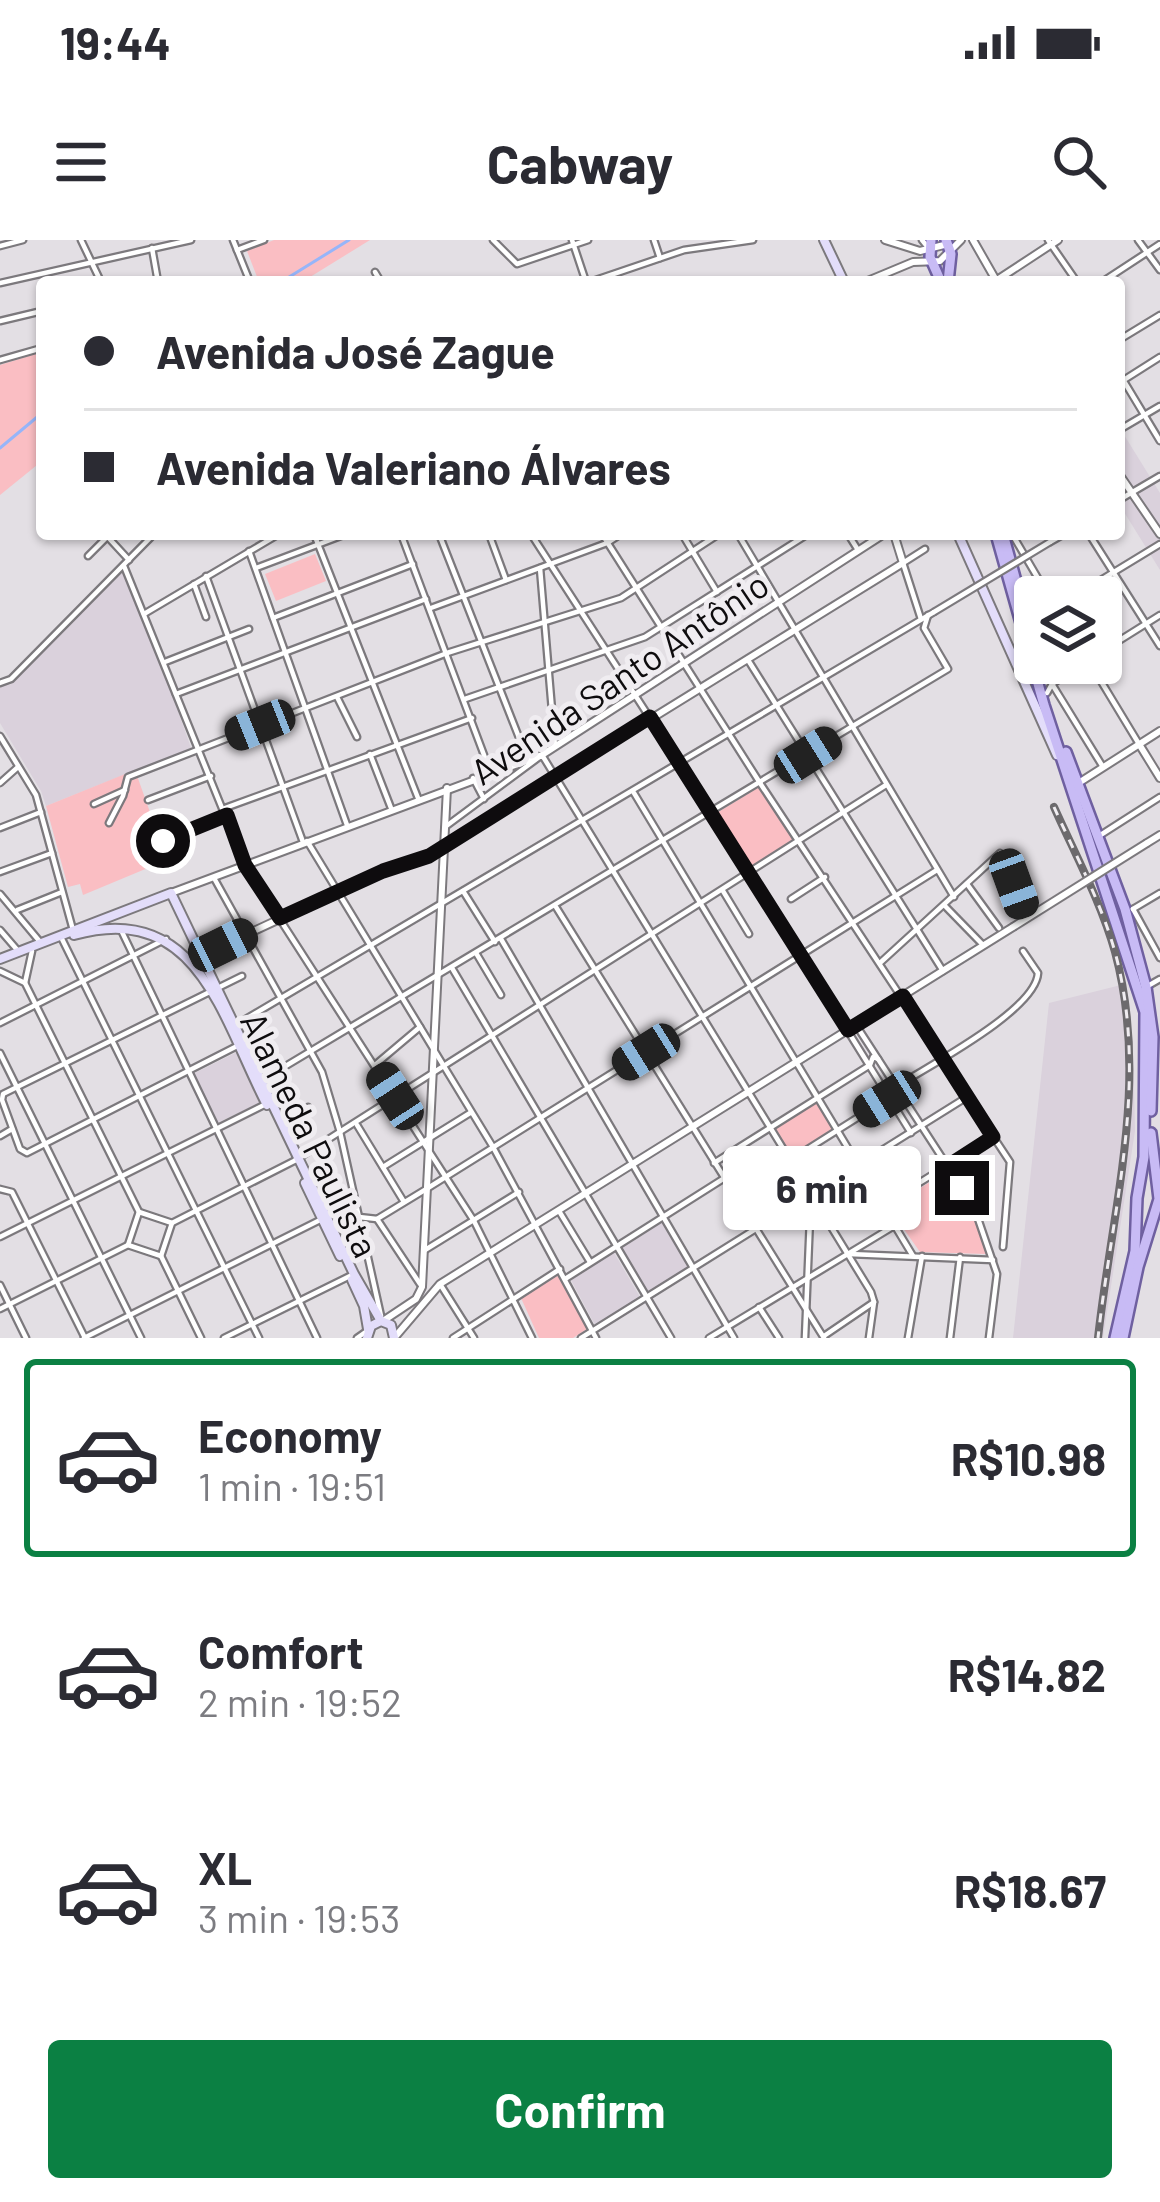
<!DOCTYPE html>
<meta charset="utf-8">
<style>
:root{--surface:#fff;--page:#f2f2f3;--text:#2b2b33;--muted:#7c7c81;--line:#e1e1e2;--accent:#0b8043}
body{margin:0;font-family:Barlow,sans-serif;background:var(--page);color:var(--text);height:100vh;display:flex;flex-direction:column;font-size:45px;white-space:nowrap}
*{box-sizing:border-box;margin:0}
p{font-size:39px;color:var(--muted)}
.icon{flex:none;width:66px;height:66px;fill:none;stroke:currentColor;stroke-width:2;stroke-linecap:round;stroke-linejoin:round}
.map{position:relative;height:1098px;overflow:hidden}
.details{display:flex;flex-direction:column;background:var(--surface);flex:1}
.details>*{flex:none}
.top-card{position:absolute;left:36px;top:36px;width:1089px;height:264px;border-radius:12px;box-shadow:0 3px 9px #0004;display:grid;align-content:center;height:264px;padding:0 48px;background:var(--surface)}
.buttons{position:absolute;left:1014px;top:336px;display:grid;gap:24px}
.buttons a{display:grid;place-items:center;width:108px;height:108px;border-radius:12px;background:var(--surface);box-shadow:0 3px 9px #0004;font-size:60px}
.end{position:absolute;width:54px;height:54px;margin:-27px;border:15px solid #0e0c0e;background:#fff;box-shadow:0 0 0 6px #fff}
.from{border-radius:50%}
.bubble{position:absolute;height:84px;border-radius:12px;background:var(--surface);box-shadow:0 3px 9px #0004;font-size:39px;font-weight:700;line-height:84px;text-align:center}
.car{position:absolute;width:36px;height:72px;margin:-36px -18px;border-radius:15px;box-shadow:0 0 9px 3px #0007;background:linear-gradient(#222 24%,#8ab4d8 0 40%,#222 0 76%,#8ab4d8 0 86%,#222 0)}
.top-card b{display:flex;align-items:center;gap:42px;height:114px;font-size:45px}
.top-card b+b{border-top:3px solid var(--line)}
.top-card i{width:30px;height:30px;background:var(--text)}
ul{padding:21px 0 0;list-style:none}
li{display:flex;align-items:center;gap:36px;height:198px;margin:0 24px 18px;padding:0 24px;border:6px solid transparent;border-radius:12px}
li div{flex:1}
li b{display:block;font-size:45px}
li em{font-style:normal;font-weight:700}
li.on{border-color:var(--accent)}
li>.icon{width:108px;height:108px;stroke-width:1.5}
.action{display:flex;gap:24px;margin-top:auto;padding:24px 48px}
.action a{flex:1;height:138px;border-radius:12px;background:var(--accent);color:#fff;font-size:48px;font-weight:700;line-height:138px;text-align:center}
.status{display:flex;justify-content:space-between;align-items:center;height:84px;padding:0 60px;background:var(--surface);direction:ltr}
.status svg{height:33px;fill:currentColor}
header{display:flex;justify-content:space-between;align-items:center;height:156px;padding:0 48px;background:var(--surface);font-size:54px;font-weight:700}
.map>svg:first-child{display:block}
</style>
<div class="status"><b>19:44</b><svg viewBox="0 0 49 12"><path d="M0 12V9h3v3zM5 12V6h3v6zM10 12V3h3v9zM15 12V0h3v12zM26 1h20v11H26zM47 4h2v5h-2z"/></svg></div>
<header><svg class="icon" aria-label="menu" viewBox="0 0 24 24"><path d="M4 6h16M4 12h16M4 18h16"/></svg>Cabway<svg class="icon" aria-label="search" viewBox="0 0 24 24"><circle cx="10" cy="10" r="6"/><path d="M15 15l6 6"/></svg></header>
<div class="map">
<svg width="1160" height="1098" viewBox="0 0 1160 1098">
<rect width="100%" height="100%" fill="#e3dfe4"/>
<!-- built -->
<g fill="#dad1dc">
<polygon points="1121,190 1160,253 1160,330 1119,264"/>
<polygon points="122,332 151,394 191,508 46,566 41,551 0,483 0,446 10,445"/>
<polygon points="1125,744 1133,804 1135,891 1103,1098 1013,1098 1049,763"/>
<polygon points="239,811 262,862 217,883 193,834"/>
<polygon points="663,981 690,1025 648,1052 621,1006"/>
<polygon points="613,1011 640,1057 595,1085 571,1040"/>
</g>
<!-- green -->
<g fill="#fabec3">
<polygon points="274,0 370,0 302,42 259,42 247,11"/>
<polygon points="42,112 42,221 0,255 0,125"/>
<polygon points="315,314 326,341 276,361 265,334"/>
<polygon points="135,530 167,620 83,655 80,644 68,647 46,566"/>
<polygon points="759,547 797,599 751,630 715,574"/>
<polygon points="817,861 834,888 792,915 775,888"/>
<polygon points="944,933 949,933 976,979 986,1014 920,1012 889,968"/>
<polygon points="559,1035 587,1089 573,1098 539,1098 521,1058"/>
</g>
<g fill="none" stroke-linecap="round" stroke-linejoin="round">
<!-- stream -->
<g stroke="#96b5f9" stroke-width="3">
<polyline points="281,42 349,0"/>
<polyline points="0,208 42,173"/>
</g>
<!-- minor casing -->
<g stroke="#7c797d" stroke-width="9">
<g id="minor">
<polyline points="81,0 101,42"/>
<polyline points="233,0 250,42"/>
<polyline points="493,0 517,24 588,0"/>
<polyline points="572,0 586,42"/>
<polyline points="654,0 660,18"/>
<polyline points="922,0 930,10"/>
<polyline points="1048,0 1077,42"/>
<polyline points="1138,0 1160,30"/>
<polyline points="0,6 23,0"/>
<polyline points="152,8 158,42"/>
<polyline points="237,10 264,0"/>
<polyline points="375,32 381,42"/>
<polyline points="590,42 684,10 753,0"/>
<polyline points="1102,42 1160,4"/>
<polyline points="0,43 191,0"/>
<polyline points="0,81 42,71"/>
<polyline points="1119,100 1160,75"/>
<polyline points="0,120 42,108"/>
<polyline points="1119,133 1160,201"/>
<polyline points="1119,143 1160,117"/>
<polyline points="1119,190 1160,166"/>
<polyline points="1119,260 1160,236"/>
<polyline points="105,294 129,320"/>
<polyline points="314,294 418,558"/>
<polyline points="401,294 490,531"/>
<polyline points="439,294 529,523"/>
<polyline points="489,294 506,340"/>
<polyline points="531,294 750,633 911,893"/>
<polyline points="602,294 760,543 1010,922 1003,1007"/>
<polyline points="682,294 717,352"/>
<polyline points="738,294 954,657"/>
<polyline points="848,294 858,310"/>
<polyline points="1012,294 1049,357"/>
<polyline points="1089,294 1160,406"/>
<polyline points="1050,302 1064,294"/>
<polyline points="249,311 347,585"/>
<polyline points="88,316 107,297"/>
<polyline points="124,326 245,625 474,981 532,1098"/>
<polyline points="256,328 346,294"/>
<polyline points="540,328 555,506"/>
<polyline points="206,336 303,602"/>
<polyline points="194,344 206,377"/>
<polyline points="1073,357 1160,304"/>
<polyline points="431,368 607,303 621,294"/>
<polyline points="144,374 279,294"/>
<polyline points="273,378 413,324"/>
<polyline points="921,379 903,323 925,309"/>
<polyline points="1028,384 1035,380"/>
<polyline points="1101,412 1160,375"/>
<polyline points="748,420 943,731"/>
<polyline points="165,422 249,389"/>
<polyline points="1090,423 1139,504"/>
<polyline points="0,443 11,439 154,294"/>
<polyline points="1052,444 1103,527"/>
<polyline points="1047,453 1052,444 1084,423"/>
<polyline points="176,454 426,359"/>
<polyline points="337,457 357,497"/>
<polyline points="465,459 645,397 808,294"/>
<polyline points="0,496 36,555 73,690"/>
<polyline points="370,514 391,568"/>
<polyline points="473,538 484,559"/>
<polyline points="0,543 18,527"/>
<polyline points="634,553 913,1016"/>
<polyline points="148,560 211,536"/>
<polyline points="94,564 125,550"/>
<polyline points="225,568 472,478"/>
<polyline points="109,583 123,556 128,537 447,413 621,358 719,294"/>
<polyline points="445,587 542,515 871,1052 874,1062 869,1098"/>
<polyline points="0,588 41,572"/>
<polyline points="1099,596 1160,557"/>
<polyline points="163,601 228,575"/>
<polyline points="307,601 493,907 596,1098"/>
<polyline points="0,632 52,613"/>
<polyline points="214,638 322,832 340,892 381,1076"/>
<polyline points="967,644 999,688"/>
<polyline points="463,651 495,702"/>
<polyline points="723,651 749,694"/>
<polyline points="0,654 41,703"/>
<polyline points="791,659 825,637"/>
<polyline points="945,666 983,705"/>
<polyline points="556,667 824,1098"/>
<polyline points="1133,669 1160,718"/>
<polyline points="1133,669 1160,653"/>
<polyline points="17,670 62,652"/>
<polyline points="0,690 19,712"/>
<polyline points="122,692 317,1098"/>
<polyline points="62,699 259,1098"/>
<polyline points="501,699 734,1098"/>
<polyline points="476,713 501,755"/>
<polyline points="881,722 1000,613 1024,673"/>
<polyline points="452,728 671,1098"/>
<polyline points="0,731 25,743 139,972"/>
<polyline points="25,743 32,711"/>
<polyline points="1146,747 1160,739"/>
<polyline points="0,783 166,699"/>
<polyline points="856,785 974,967 997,1034 989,1098"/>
<polyline points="234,786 934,372"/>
<polyline points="241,804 27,913 20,909 2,860 3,854 242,736"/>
<polyline points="0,813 141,1098"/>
<polyline points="375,825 420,787"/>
<polyline points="264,839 948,429 924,388 928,375"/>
<path d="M899 845C930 825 1036 770 1038 733L1023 711"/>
<polyline points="280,881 308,867"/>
<polyline points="357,885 404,962"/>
<polyline points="0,896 12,889"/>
<polyline points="714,923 870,825 873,817 878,819"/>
<polyline points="383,927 470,873"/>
<polyline points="0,949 12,952 85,1098"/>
<polyline points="735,955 887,859"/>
<polyline points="882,966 993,897"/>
<polyline points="559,971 590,1022"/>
<polyline points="359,977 377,979 428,948 937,630"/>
<polyline points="377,979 420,1044"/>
<polyline points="830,984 877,956"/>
<polyline points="0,997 266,864"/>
<polyline points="128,1005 139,972 172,983"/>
<polyline points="425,1010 519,952"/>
<polyline points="849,1014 993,1020"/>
<polyline points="161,1016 172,983 294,921 886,545"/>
<polyline points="161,1016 201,1098"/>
<polyline points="565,1039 723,939"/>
<polyline points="440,1044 474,1098"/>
<polyline points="0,1045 26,1098"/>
<polyline points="759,1067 779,1098"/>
<polyline points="0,1069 128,1005 161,1016"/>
<polyline points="824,1096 874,1062"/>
<polyline points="84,1098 320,980"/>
<polyline points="224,1098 354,1034"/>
<polyline points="357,1098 367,1091"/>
<polyline points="453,1098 560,1029"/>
<polyline points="581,1098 967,857"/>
<polyline points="709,1098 894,986"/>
<polyline points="805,1098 811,954"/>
<polyline points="908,1098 922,1016"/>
<polyline points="950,1098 960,1017"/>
</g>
</g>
<!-- tertiary casing -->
<g stroke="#7c797d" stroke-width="10">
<g id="tertiary">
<polyline points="885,0 920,11 948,4"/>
<polyline points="973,0 997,42"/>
<polyline points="865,42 913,22 940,21 961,0"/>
<polyline points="994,42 1058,0"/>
<polyline points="1119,234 1160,294"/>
<polyline points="1139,504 1160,538"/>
<polyline points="1077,544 1160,491"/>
<polyline points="1147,603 1160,595"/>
<polyline points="171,653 542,515 884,294"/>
<polyline points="200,716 383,631 429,616 903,323 894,294"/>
<polyline points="383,1081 416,1059 422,1047 447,548"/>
<polyline points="395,1097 440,1044 1013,687"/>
</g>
</g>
<!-- secondary casing -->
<g stroke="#7c797d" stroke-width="12">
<g id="secondary">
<polyline points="824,0 844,42"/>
<polyline points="958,294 1057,515"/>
<path d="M74 695C198 660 222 778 267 865"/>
<polyline points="0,719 171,653 354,1034 381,1081"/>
<polyline points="305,943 340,1016"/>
<polyline points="352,1040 364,1066 368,1089"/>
<polyline points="367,1098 371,1086 381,1081 391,1085 394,1098"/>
</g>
</g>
<!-- primary casing -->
<g stroke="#6f60a0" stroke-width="14">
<g id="primary">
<polyline points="931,0 930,17 941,42"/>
<polyline points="946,0 951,14 948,42"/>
<polyline points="996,294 1044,465 1145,772 1144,917 1137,958 1135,1011 1115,1098"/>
<polyline points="1003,294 1024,370"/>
<polyline points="1066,512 1125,669 1146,747 1153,797 1151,871"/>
<polyline points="1123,1098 1138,1027 1159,959 1151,893"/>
</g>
</g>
<!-- minor -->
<use href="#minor" stroke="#fff" stroke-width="4.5"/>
<!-- tertiary -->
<use href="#tertiary" stroke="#fff" stroke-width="6"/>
<!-- secondary -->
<use href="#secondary" stroke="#e3ddfa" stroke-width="8"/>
<!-- primary -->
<use href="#primary" stroke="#c8bbf5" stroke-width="9"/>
<!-- rail casing -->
<g stroke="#6c6a6d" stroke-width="8">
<path id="rail" d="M1054 567C1075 614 1101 662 1115 712 1150 842 1112 968 1098 1098"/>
</g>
<!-- rail -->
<use href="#rail" stroke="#f0edf1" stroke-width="3" stroke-dasharray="9" stroke-linecap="butt"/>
<!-- minor-bridge casing -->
<g stroke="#7c797d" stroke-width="9" stroke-linecap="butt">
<polyline id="minor-bridge" points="934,372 1050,302"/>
</g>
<!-- tertiary-bridge casing -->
<g stroke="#7c797d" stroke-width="10" stroke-linecap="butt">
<polyline id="tertiary-bridge" points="1013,687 1147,603"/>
</g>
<!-- minor-bridge -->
<use href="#minor-bridge" stroke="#fff" stroke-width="4.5"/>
<!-- tertiary-bridge -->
<use href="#tertiary-bridge" stroke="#fff" stroke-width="6"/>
</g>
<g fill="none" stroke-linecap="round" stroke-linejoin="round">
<!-- route -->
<polyline stroke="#0e0c0e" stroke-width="15" points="163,601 227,575 245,625 280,678 383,631 429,616 650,477 848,790 903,756 993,897 948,926 962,948"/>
</g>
<g text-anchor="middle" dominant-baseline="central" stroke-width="10" stroke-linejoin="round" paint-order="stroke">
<!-- street labels -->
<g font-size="36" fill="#0e0c0e" stroke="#f0edf1">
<text transform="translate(619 437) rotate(-34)">Avenida Santo Antônio</text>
<text transform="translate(311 894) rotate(64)">Alameda Paulista</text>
</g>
</g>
</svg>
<div class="buttons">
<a><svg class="icon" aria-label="layers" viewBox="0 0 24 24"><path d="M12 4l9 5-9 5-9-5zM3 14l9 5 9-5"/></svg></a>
</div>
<i class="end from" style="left:163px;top:601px"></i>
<i class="end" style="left:962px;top:948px"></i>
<div class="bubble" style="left:723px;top:906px;width:198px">6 min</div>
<i class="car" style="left:260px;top:485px;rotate:248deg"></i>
<i class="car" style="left:808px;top:515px;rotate:58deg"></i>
<i class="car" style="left:1014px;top:644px;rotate:160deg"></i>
<i class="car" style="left:223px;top:705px;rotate:64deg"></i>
<i class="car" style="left:646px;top:812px;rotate:238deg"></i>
<i class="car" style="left:395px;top:856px;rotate:327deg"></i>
<i class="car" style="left:887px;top:859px;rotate:238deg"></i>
<div class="top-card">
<b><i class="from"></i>Avenida José Zague</b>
<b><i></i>Avenida Valeriano Álvares</b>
</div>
</div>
<section class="details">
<ul>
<li class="on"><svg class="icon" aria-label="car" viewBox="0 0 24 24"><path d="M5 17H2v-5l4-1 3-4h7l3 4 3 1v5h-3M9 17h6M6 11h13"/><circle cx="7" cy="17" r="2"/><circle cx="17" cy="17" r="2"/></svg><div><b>Economy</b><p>1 min · 19:51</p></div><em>R$10.98</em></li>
<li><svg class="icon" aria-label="car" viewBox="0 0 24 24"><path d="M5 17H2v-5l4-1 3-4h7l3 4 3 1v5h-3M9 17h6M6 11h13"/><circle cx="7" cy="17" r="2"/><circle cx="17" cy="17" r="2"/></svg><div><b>Comfort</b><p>2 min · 19:52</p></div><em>R$14.82</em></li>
<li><svg class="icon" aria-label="car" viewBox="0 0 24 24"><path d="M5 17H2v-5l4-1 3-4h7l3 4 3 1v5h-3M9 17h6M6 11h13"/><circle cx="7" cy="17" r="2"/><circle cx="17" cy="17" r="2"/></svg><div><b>XL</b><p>3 min · 19:53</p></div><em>R$18.67</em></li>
</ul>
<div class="action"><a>Confirm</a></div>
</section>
